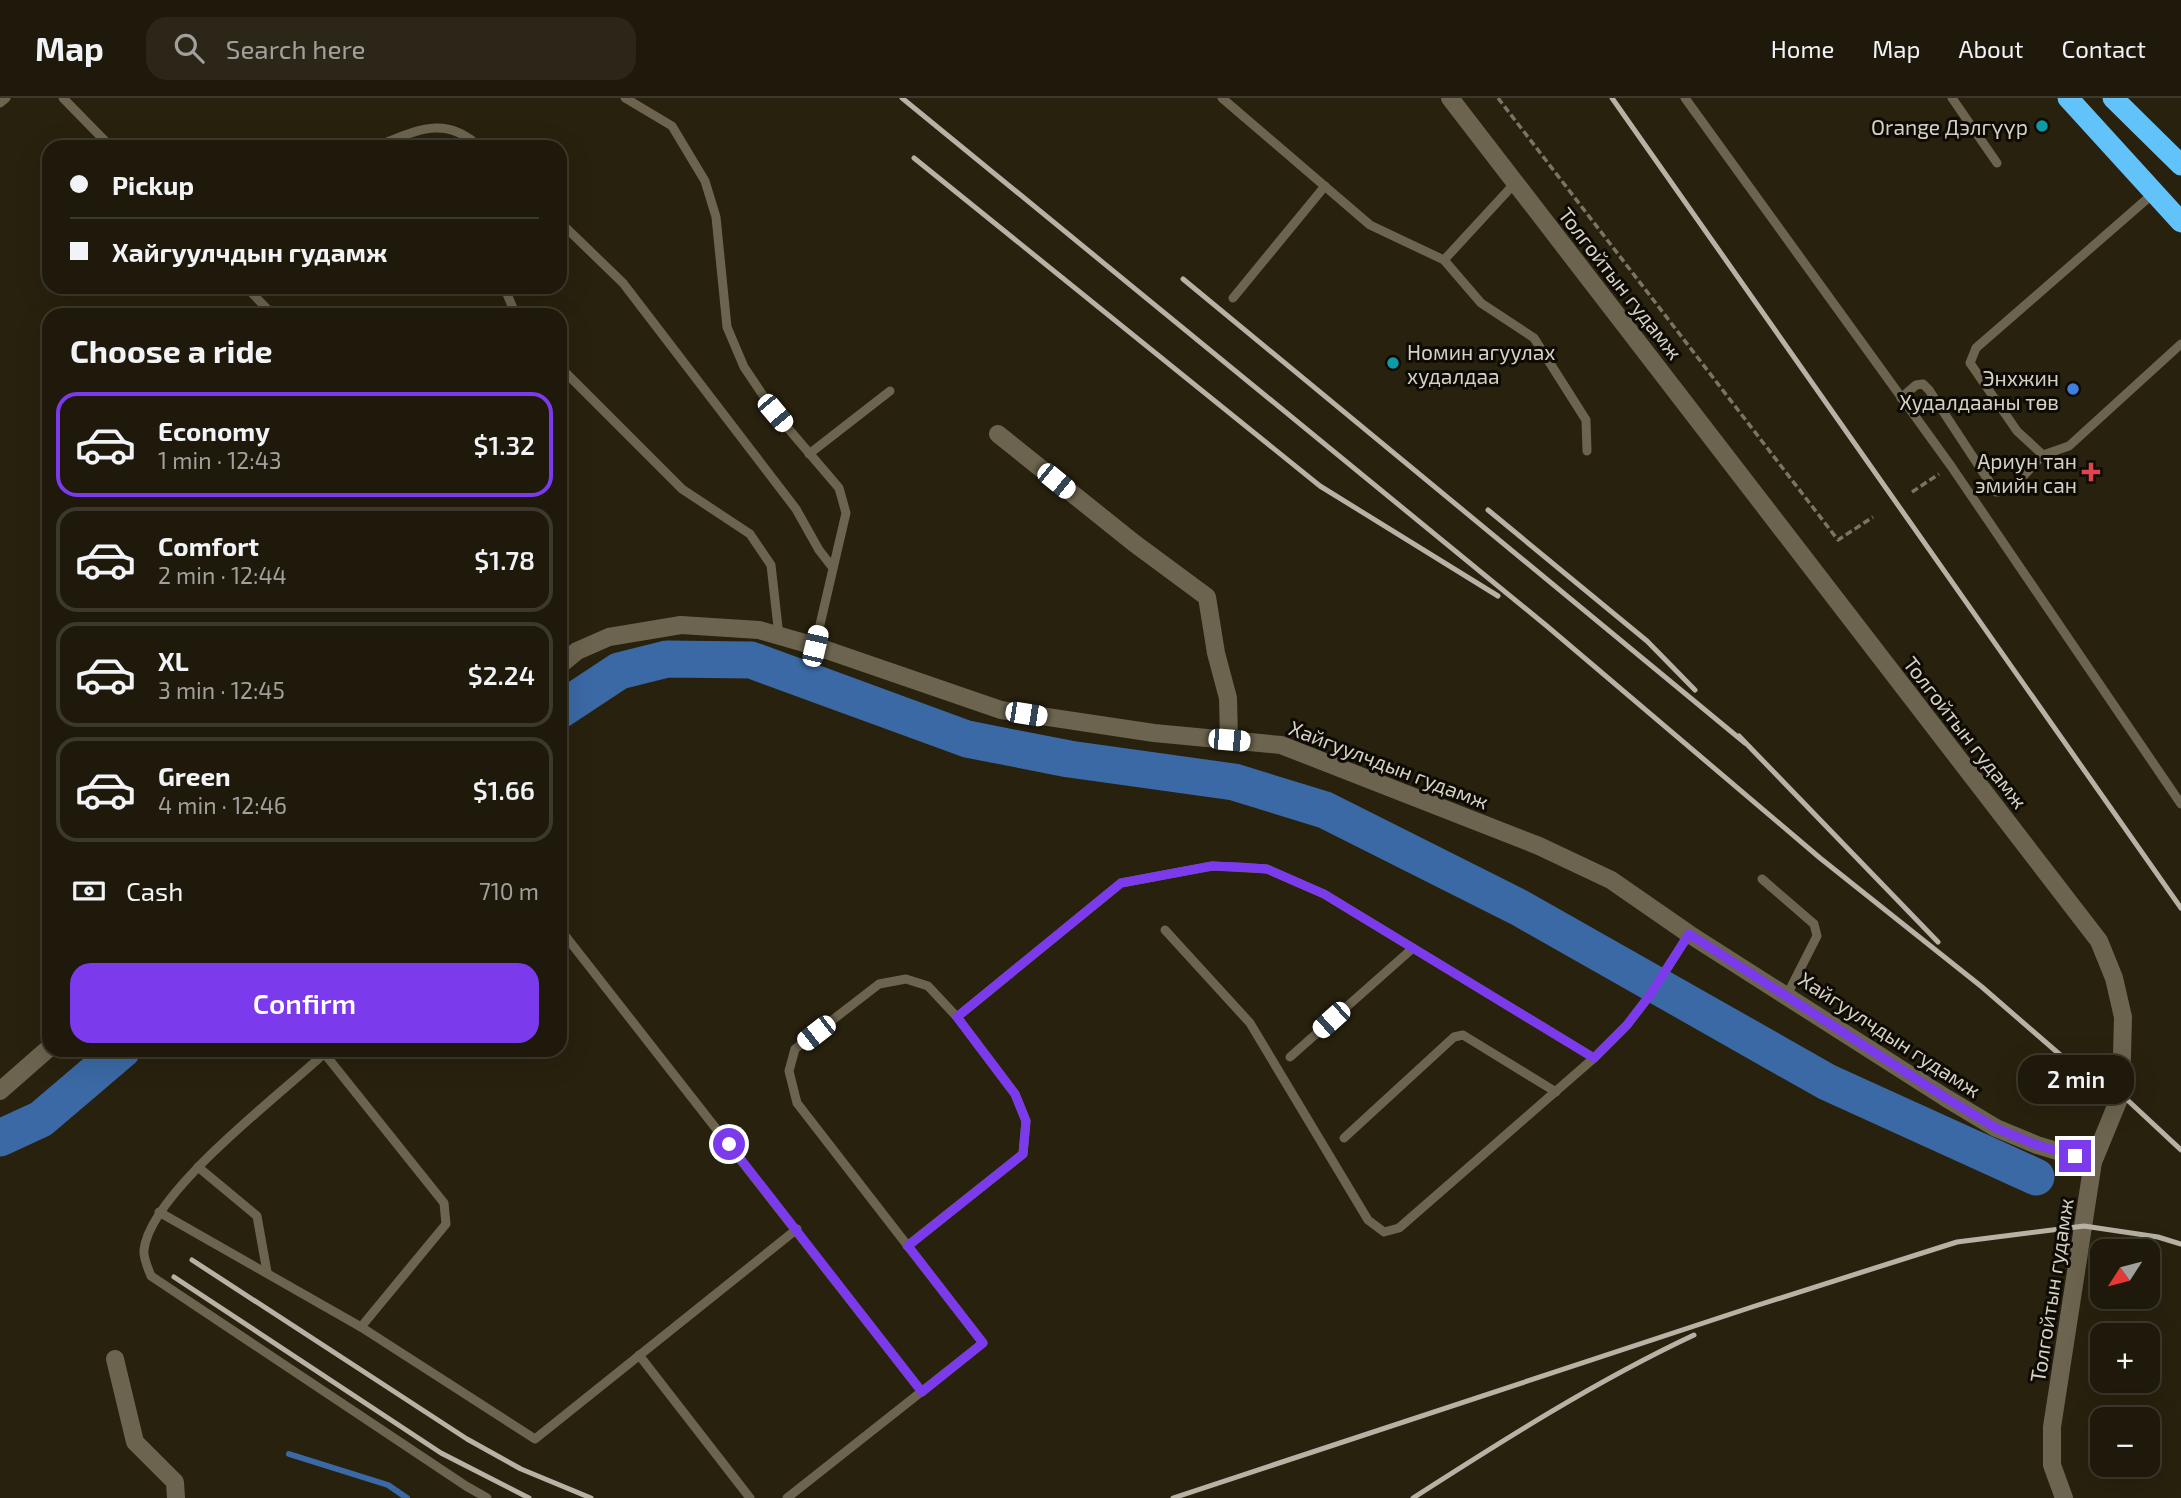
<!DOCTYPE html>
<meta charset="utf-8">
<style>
:root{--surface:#1e190a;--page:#2b2618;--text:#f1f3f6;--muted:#a1a09c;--line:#3c382b;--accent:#7c3aed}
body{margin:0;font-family:"Exo 2",sans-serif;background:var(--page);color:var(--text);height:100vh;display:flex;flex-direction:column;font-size:26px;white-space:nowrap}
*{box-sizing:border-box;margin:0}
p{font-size:23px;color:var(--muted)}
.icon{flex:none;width:38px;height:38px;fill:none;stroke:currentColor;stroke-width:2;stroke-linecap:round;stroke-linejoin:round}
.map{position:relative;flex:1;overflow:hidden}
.panel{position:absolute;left:42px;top:210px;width:525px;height:749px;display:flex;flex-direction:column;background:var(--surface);border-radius:21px;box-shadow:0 7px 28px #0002,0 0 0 2px var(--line)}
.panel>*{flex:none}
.guide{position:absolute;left:42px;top:42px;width:525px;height:154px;border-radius:21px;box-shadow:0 7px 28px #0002,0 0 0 2px var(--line);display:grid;align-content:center;height:154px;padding:0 28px;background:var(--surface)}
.needle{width:46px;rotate:234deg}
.buttons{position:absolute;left:2090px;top:1141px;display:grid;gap:14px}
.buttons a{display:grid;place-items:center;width:70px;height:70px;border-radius:14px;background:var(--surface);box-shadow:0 7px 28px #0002,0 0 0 2px var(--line);font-size:35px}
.end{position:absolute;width:32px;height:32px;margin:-16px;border:9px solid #7c3aed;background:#fff;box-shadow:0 0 0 4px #fff}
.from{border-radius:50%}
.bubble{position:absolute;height:49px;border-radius:21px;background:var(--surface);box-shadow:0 7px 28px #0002,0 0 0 2px var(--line);font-size:23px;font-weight:600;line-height:49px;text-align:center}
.car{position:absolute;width:21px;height:42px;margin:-21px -10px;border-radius:9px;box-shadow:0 0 5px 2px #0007;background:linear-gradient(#fff 24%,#345 0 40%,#fff 0 76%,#345 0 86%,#fff 0)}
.guide b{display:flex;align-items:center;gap:24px;height:66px;font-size:26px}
.guide b+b{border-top:2px solid var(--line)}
.guide i{width:18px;height:18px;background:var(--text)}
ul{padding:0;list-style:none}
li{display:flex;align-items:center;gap:21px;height:105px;margin:0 14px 10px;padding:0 14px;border:4px solid var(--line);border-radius:21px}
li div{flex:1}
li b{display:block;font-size:26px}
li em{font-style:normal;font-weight:600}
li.selected{border-color:var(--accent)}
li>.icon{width:63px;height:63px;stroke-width:1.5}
h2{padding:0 28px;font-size:32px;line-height:84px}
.pay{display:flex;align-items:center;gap:18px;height:77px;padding:0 28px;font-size:26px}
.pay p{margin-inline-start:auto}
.cta{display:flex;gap:14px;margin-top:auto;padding:14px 28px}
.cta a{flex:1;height:80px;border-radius:21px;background:var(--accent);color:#fff;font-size:28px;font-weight:600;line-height:80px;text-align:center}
header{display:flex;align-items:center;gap:42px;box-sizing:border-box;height:98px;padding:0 35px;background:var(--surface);border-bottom:2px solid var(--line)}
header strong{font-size:33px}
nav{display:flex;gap:38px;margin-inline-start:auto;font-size:24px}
.search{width:490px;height:63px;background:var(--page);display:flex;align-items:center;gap:18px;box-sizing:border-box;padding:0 24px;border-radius:21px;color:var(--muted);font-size:26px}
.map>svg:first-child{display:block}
</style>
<header>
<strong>Map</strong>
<div class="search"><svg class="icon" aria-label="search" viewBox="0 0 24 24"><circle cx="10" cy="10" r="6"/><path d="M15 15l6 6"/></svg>Search here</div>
<nav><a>Home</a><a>Map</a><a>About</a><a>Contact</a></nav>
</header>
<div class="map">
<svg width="2181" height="1400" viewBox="0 0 2181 1400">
<rect width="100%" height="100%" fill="#28210e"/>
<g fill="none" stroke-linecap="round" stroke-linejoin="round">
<!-- stream -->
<polyline stroke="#3b69a5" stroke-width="6" points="289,1356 388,1387 407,1400"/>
<!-- river -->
<g stroke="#3b69a5" stroke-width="37">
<polyline points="560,612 619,573 667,561 751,562 967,641 1069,661 1234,684 1325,712 1520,810 1827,984 2036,1079"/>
<polyline points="0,1040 41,1021 122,952"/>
</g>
<!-- path -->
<g stroke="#7a7464" stroke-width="3.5" stroke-dasharray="7 3.5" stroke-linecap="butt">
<polyline points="1498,0 1838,442 1873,419"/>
<polyline points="1912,394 1939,376"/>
</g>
<!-- lane -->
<g stroke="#6c644e" stroke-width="9">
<polyline points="63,0 111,49"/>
<polyline points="625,0 672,28 705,83 716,119 727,229 744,269 775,315 839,390 846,415 815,548"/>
<polyline points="1222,0 1370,127 1444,162 1481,205 1534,240 1586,322 1587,353"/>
<polyline points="1685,0 1951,368 2181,706"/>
<polyline points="1952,0 1997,65"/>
<polyline points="0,5 6,0"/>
<path d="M374 49C415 34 443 15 480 49"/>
<polyline points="2155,94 1976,250 1970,265 2017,333 2043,357 2069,348 2181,246"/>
<polyline points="560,124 623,185 796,411 819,452 833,470"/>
<polyline points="1444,162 1515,85"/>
<polyline points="246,189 273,217"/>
<polyline points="504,189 516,217"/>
<polyline points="1233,200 1325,88"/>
<polyline points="560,269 682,391 750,436 771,467 779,538"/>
<path d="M1901 300 1916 287 1923 286 1929 292 1996 394C2013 395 2031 368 2043 357"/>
<polyline points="809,356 890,293"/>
<polyline points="1762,781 1814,826 1817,838 1787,897"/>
<polyline points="560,831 922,1294"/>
<polyline points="1165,832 1250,925 1368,1122 1384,1134 1399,1130 1594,960 1627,927 1650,897 1689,836"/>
<polyline points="957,919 1121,785 1212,768 1267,771 1324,796 1594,960"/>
<path d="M328 952C284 994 150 1094 144 1152 143 1160 148 1170 151 1178L466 1388 487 1400"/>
<polyline points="324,955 444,1105 446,1126 361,1229"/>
<polyline points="1290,959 1413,850"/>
<polyline points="1344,1040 1454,939 1463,937 1556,994"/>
<polyline points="198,1069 257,1118 267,1174"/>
<polyline points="159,1114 361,1229 535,1341 797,1131"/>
<polyline points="639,1257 750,1400"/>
<polyline points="787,1400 983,1245 797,1005 789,973 795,951 879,886 906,881 928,888 957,919 1015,996 1026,1023 1023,1056 907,1148"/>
</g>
<!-- street -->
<g stroke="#6c644e" stroke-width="18">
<polyline points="998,336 1134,445 1207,499 1216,555 1228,600 1229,642"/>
<polyline points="560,567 577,553 609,539 681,527 759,532 815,548 1001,612 1154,635 1281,647 1539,748 1611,782 1689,836 1946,1000 1996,1030 2037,1047 2093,1064"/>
<polyline points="0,993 49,950"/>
<polyline points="115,1261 135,1344 175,1384 176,1400"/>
</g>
<!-- secondary -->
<polyline stroke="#6c644e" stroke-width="18" points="1450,0 2099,843 2114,880 2123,919 2121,996 2093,1064 2052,1329 2052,1367 2064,1400"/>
<!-- highway -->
<g stroke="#61c3fa" stroke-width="21">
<polyline points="2068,0 2181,124"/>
<polyline points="2113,0 2181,67"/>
</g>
<!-- rail -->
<g stroke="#b7b2a5" stroke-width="5">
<polyline points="902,0 1548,529 1820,760 1982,889 2065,961 2121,996 2181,1052"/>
<polyline points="1612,0 2181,810"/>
<polyline points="914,60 1320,388 1498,498"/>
<polyline points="1183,181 1745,645"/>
<polyline points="1488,412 1647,543 1695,592"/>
<polyline points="1739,638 1938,844"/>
<polyline points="192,1162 467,1341 521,1371 591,1400"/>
<polyline points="174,1179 441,1355 529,1400"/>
<polyline points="1173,1400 1752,1209 1957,1144 2084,1128 2158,1139 2181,1146"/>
<path d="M1413 1400C1505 1341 1596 1283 1694 1237"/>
</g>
</g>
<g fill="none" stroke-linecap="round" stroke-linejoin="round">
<!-- route -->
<polyline stroke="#7c3aed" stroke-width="9" points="729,1046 922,1294 983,1245 908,1148 1023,1056 1026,1023 1015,996 957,919 1121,785 1212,768 1240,769 1267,771 1324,796 1594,960 1627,927 1650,897 1689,836 1946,1000 1996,1030 2037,1047 2075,1058"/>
</g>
<!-- markers -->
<g fill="#0f9aa8" stroke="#0e0b04" stroke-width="2.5">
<circle cx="2042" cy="28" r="7"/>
<circle cx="1393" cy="265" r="7"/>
</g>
<circle fill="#3f7fe0" stroke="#0e0b04" stroke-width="2.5" cx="2073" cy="291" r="7"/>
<path fill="#e0444e" stroke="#0e0b04" stroke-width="2.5" d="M2087.5 363.5h7v7h7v7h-7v7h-7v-7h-7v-7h7z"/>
<g text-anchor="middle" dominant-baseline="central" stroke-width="6" stroke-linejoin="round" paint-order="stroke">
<!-- poi labels -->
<g font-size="21" fill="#d6d1c5" stroke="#0e0b04" text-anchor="end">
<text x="2028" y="28">Orange Дэлгүүр</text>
<text x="1407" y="253" text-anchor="start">Номин агуулах<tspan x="1407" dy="24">худалдаа</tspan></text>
<text x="2059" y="279">Энхжин<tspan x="2059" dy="24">Худалдааны төв</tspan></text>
<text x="2077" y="362">Ариун тан<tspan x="2077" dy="24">эмийн сан</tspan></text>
</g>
<!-- street labels -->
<g font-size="21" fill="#d6d1c5" stroke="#0e0b04">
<text transform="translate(1621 185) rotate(52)">Толгойтын гудамж</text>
<text transform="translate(1966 634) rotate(52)">Толгойтын гудамж</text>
<text transform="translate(1389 666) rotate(21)">Хайгуулчдын гудамж</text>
<text transform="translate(1890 936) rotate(33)">Хайгуулчдын гудамж</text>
<text transform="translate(2051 1192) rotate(-81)">Толгойтын гудамж</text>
</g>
</g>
</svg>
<div class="buttons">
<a><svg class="needle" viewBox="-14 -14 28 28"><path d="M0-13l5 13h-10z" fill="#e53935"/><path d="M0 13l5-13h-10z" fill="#a1a09c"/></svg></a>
<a>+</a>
<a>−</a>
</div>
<i class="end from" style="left:729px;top:1046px"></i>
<i class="end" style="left:2075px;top:1058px"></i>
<div class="bubble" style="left:2018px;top:957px;width:116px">2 min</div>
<i class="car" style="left:775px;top:315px;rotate:140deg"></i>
<i class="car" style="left:1056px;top:383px;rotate:129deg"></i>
<i class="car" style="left:815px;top:548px;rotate:13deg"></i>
<i class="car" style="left:1026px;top:616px;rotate:99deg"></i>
<i class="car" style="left:1229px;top:642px;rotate:95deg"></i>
<i class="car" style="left:1331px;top:922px;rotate:228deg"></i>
<i class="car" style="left:816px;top:935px;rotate:232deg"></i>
<div class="guide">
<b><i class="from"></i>Pickup</b>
<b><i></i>Хайгуулчдын гудамж</b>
</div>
<section class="panel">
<h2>Choose a ride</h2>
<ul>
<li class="selected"><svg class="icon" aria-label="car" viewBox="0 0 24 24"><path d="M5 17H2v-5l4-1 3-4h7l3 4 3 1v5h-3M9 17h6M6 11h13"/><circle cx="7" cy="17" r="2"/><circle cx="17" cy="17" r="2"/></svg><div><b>Economy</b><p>1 min · 12:43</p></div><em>$1.32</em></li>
<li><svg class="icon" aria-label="car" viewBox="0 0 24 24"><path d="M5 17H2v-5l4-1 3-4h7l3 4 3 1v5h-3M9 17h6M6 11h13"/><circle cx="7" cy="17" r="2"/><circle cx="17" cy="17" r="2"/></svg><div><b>Comfort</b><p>2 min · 12:44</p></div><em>$1.78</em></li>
<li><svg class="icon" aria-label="car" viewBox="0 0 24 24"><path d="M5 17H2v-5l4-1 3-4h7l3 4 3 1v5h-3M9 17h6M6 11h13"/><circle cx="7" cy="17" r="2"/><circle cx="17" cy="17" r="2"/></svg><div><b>XL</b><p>3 min · 12:45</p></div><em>$2.24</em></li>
<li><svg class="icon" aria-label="car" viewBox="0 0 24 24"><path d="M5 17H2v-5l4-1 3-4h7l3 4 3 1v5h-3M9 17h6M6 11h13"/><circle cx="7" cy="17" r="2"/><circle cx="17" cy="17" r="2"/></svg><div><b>Green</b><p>4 min · 12:46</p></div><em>$1.66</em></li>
</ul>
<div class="pay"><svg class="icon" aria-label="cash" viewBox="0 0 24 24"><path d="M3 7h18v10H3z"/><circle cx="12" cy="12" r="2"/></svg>Cash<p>710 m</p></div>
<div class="cta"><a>Confirm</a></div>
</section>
</div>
